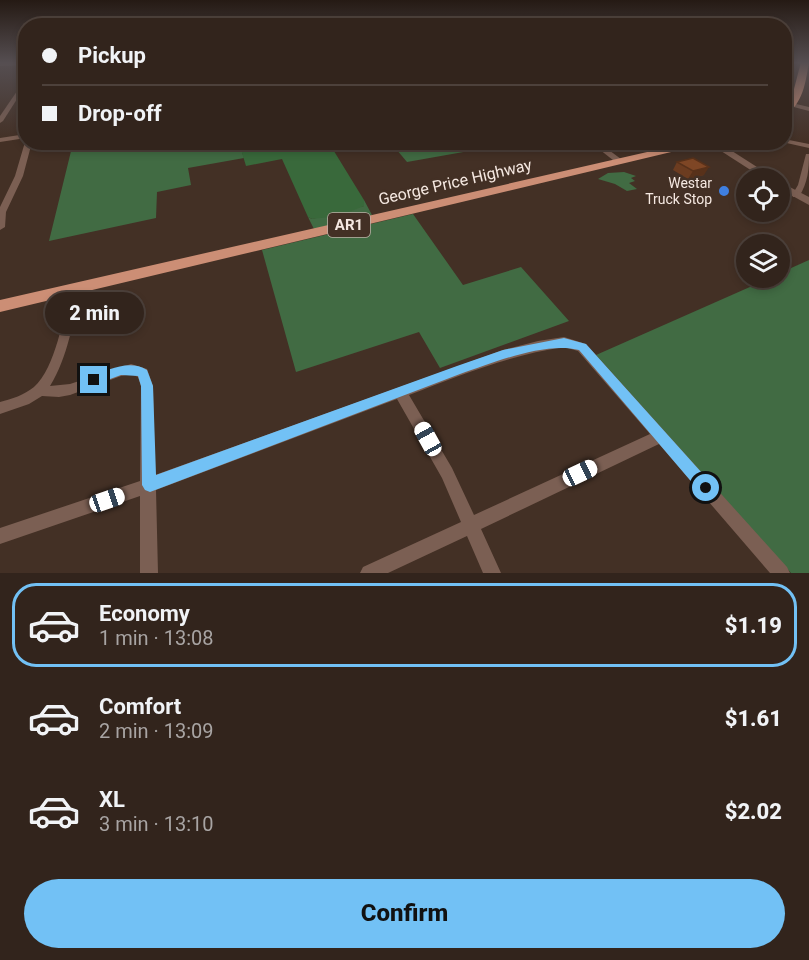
<!DOCTYPE html>
<meta charset="utf-8">
<style>
:root{--surface:#32241c;--page:#3a2c25;--text:#f1f3f6;--muted:#a8a4a3;--line:#4d413b;--accent:#72c1f5}
body{margin:0;font-family:Roboto,sans-serif;background:var(--page);color:var(--text);height:100vh;display:flex;flex-direction:column;font-size:22px;white-space:nowrap}
*{box-sizing:border-box;margin:0}
p{font-size:20px;color:var(--muted)}
.icon{flex:none;width:33px;height:33px;fill:none;stroke:currentColor;stroke-width:2;stroke-linecap:round;stroke-linejoin:round}
.map{position:relative;height:573px;overflow:hidden}
.side{display:flex;flex-direction:column;background:var(--surface);flex:1}
.side>*{flex:none}
.top-card{position:absolute;left:18px;top:18px;width:774px;height:132px;border-radius:24px;box-shadow:0 3px 9px #0003,0 0 0 2px var(--line);display:grid;align-content:center;height:132px;padding:0 24px;background:var(--surface)}
.controls{position:absolute;left:736px;top:168px;display:grid;gap:12px}
.controls a{display:grid;place-items:center;width:54px;height:54px;border-radius:50%;background:var(--surface);box-shadow:0 3px 9px #0003,0 0 0 2px var(--line);font-size:30px}
.end{position:absolute;width:27px;height:27px;margin:-14px;border:8px solid #72c1f5;background:#111;box-shadow:0 0 0 3px #111}
.from{border-radius:50%}
.bubble{position:absolute;height:42px;border-radius:21px;background:var(--surface);box-shadow:0 3px 9px #0003,0 0 0 2px var(--line);font-size:20px;font-weight:800;line-height:42px;text-align:center}
.car{position:absolute;width:18px;height:36px;margin:-18px -9px;border-radius:8px;box-shadow:0 0 4px 2px #0007;background:linear-gradient(#fff 24%,#345 0 40%,#fff 0 76%,#345 0 86%,#fff 0)}
.top-card b{display:flex;align-items:center;gap:21px;height:57px;font-size:22px}
.top-card b+b{border-top:2px solid var(--line)}
.top-card i{width:15px;height:15px;background:var(--text)}
ul{padding:10px 0 0;list-style:none}
li{display:flex;align-items:center;gap:18px;height:84px;margin:0 12px 9px;padding:0 12px;border:3px solid transparent;border-radius:24px}
li div{flex:1}
li b{display:block;font-size:22px}
li em{font-style:normal;font-weight:800}
li.selected{border-color:var(--accent)}
li>.icon{width:54px;height:54px;stroke-width:1.5}
.button{display:flex;gap:12px;margin-top:auto;padding:12px 24px}
.button a{flex:1;height:69px;border-radius:36px;background:var(--accent);color:#111;font-size:24px;font-weight:800;line-height:69px;text-align:center}
.map>svg:first-child{display:block}
</style>
<div class="map">
<svg width="809" height="573" viewBox="0 0 809 573">
<rect width="100%" height="100%" fill="#433025"/>
<!-- green -->
<g fill="#416b43">
<polygon points="500,142 503,145 407,162 391,143"/>
<polygon points="73,143 239,143 244,158 188,168 191,185 157,192 156,218 49,241"/>
<polygon points="624,172 636,176 631,178 635,181 629,183 637,189 627,191 615,184 598,179 608,173"/>
<polygon points="364,200 372,215 314,229 308,217 312,219 364,206"/>
<polygon points="413,214 463,285 521,267 569,321 440,368 419,332 296,372 262,250"/>
<polygon points="809,260 809,573 791,573 596,355 770,278 780,278 780,273"/>
</g>
<!-- forest -->
<polygon fill="#39693b" points="239,143 329,143 364,200 364,206 339,216 312,219 308,217 282,159 246,166"/>
<g fill="none" stroke-linecap="round" stroke-linejoin="round">
<!-- minor -->
<g fill="#7b5f53" fill-rule="evenodd">
<polygon points="0,62 26,62 26,65 0,66"/>
<polygon points="26,78 26,85 3,121 0,123 0,116"/>
<polygon points="792,103 809,107 809,111 790,106 789,105"/>
<polygon points="26,134 26,138 0,142 0,138"/>
<polygon points="784,139 809,144 809,148 782,142 784,142"/>
<polygon points="25,142 32,142 23,176 6,212 5,227 0,230 0,207 15,176"/>
<polygon points="590,142 598,142 625,162 618,164"/>
<path d="M806 154H809C809 170 808 182 799 197H793L792 195 798 185Z"/>
<path d="M76 284 81 288C73 321 68 357 50 386L70 384 131 364 147 369 153 386 155 475 503 350 538 341 564 337 586 344 787 567 790 573H770L659 444 481 529 501 573H483L467 536 388 573H360L363 567 461 522 442 478 397 399 156 490 158 573H140V496L0 544V528L140 481 141 386 138 377 131 374 121 376 70 395 59 397 42 396 29 404 0 414V402C12 399 24 395 34 387 56 367 63 317 71 288ZM564 347 578 351 650 434 474 515 452 468 409 395C460 375 510 355 564 347Z"/>
</g>
<!-- tertiary -->
<g fill="#7b5f53" fill-rule="evenodd">
<polygon points="707,142 718,142 774,178 763,178"/>
<polygon points="780,182 809,197 809,205 780,189"/>
</g>
<!-- trunk -->
<g fill="#cc8e75" fill-rule="evenodd">
<path d="M801 62H809C806 80 803 106 784 115V106L794 89Z"/>
<polygon points="691,142 713,142 0,312 0,300"/>
</g>
</g>
<!-- wall -->
<polygon fill="#6c3c20" points="677,162 704,175 688,179 673,170"/>
<!-- shaded-wall -->
<polygon fill="#58311a" points="709,167 704,175 688,179 693,171"/>
<!-- building -->
<polygon fill="#7e4625" stroke="#58311a" stroke-width="1.5" points="693,158 709,167 693,171 677,162"/>
<!-- sky -->
<linearGradient id="sky" x2="0" y2="1"><stop stop-color="#251a14"/><stop offset="0.44" stop-color="#554e51"/><stop offset="1" stop-color="#554e51" stop-opacity="0"/></linearGradient>
<rect width="809" height="142" fill="url(#sky)"/>
<!-- route -->
<path fill="#72c1f5" d="M564 338 586 344 711 483 713 488 711 493 706 495 701 493 579 350C545 341 493 363 460 374L150 492 145 490 142 485 141 386 138 376 121 375 94 385 88 380 90 377C108 370 129 359 147 370L153 386 156 475 457 366 503 350Z"/>
<!-- markers -->
<circle fill="#3f7fe0" stroke="#433025" stroke-width="2" cx="724" cy="191" r="6"/>
<g text-anchor="middle" dominant-baseline="central" stroke-width="5" stroke-linejoin="round" paint-order="stroke">
<!-- far-poi labels -->
<g font-size="14" fill="#f5e8e1" stroke="#433025" text-anchor="end">
<text x="712" y="183">Westar<tspan x="712" dy="16">Truck Stop</tspan></text>
</g>
<!-- shield labels -->
<rect fill="#433025" stroke="#c0b1a9" stroke-width="1.5" x="328" y="213" width="42" height="24" rx="4.5"/>
<g font-size="15" font-weight="bold" fill="#f5e8e1">
<text x="349" y="225">AR1</text>
</g>
<!-- street labels -->
<g font-size="16" fill="#f5e8e1" stroke="#433025">
<text transform="translate(455 182) rotate(-13)">George Price Highway</text>
</g>
</g>
</svg>
<div class="controls">
<a><svg class="icon" aria-label="locate" viewBox="0 0 24 24"><circle cx="12" cy="12" r="6"/><path d="M12 2v4M12 18v4M2 12h4M18 12h4"/></svg></a>
<a><svg class="icon" aria-label="layers" viewBox="0 0 24 24"><path d="M12 4l9 5-9 5-9-5zM3 14l9 5 9-5"/></svg></a>
</div>
<i class="end from" style="left:706px;top:488px"></i>
<i class="end" style="left:94px;top:380px"></i>
<div class="bubble" style="left:45px;top:292px;width:99px">2 min</div>
<i class="car" style="left:428px;top:439px;rotate:331deg"></i>
<i class="car" style="left:580px;top:473px;rotate:65deg"></i>
<i class="car" style="left:107px;top:500px;rotate:71deg"></i>
<div class="top-card">
<b><i class="from"></i>Pickup</b>
<b><i></i>Drop-off</b>
</div>
</div>
<section class="side">
<ul>
<li class="selected"><svg class="icon" aria-label="car" viewBox="0 0 24 24"><path d="M5 17H2v-5l4-1 3-4h7l3 4 3 1v5h-3M9 17h6M6 11h13"/><circle cx="7" cy="17" r="2"/><circle cx="17" cy="17" r="2"/></svg><div><b>Economy</b><p>1 min · 13:08</p></div><em>$1.19</em></li>
<li><svg class="icon" aria-label="car" viewBox="0 0 24 24"><path d="M5 17H2v-5l4-1 3-4h7l3 4 3 1v5h-3M9 17h6M6 11h13"/><circle cx="7" cy="17" r="2"/><circle cx="17" cy="17" r="2"/></svg><div><b>Comfort</b><p>2 min · 13:09</p></div><em>$1.61</em></li>
<li><svg class="icon" aria-label="car" viewBox="0 0 24 24"><path d="M5 17H2v-5l4-1 3-4h7l3 4 3 1v5h-3M9 17h6M6 11h13"/><circle cx="7" cy="17" r="2"/><circle cx="17" cy="17" r="2"/></svg><div><b>XL</b><p>3 min · 13:10</p></div><em>$2.02</em></li>
</ul>
<div class="button"><a>Confirm</a></div>
</section>
